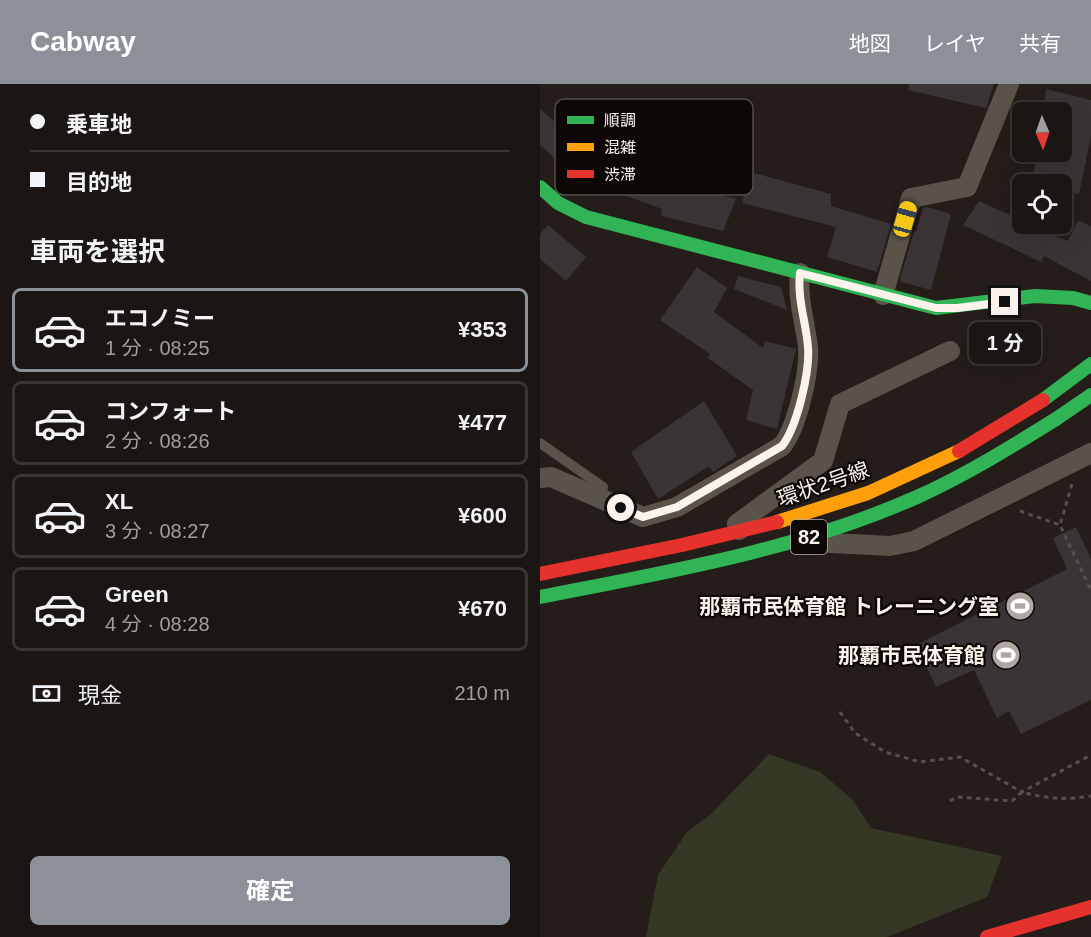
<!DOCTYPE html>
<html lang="ja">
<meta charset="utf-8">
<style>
:root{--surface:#1b1613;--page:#282321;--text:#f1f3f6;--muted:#a09fa0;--line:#393533;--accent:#8c9099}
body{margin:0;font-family:Arial,"Noto Sans JP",sans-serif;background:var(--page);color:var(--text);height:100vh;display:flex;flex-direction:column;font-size:22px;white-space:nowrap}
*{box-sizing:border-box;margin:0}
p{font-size:20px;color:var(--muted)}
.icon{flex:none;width:33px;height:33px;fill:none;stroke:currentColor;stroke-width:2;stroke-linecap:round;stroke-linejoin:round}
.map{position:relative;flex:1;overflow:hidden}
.drawer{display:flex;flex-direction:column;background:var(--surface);width:540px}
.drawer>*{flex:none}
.top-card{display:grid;align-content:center;height:132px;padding:0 30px;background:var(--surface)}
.needle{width:39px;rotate:178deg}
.tools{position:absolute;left:472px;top:18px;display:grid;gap:12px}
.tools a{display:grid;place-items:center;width:60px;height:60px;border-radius:9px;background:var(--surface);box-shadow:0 6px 24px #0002,0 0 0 2px var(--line);font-size:30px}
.end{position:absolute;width:27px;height:27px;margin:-14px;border:8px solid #fbf2ec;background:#111;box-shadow:0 0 0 3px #111}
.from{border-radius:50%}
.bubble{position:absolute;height:42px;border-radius:9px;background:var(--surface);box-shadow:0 6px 24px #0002,0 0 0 2px var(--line);font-size:20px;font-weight:700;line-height:42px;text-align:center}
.car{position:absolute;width:18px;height:36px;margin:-18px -9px;border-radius:8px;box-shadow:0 0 4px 2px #0007;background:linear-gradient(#f5c518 24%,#345 0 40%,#f5c518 0 76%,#345 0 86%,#f5c518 0)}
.top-card b{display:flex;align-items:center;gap:21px;height:57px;font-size:22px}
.top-card b+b{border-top:2px solid var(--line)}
.top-card i{width:15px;height:15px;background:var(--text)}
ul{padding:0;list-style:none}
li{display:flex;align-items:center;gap:18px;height:84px;margin:0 12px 9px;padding:0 18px;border:3px solid var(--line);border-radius:9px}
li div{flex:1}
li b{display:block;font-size:22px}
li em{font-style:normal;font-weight:700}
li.selected{border-color:var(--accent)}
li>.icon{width:54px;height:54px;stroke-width:1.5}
h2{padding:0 30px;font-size:27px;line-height:72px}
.pay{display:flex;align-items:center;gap:15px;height:66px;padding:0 30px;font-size:22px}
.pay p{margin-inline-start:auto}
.button{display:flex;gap:12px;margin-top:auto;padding:12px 30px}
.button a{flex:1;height:69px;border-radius:9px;background:var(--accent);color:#fff;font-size:24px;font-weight:700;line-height:69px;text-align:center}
header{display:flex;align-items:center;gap:36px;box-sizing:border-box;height:84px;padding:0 30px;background:var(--accent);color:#fff}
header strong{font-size:28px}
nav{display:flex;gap:33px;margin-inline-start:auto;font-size:21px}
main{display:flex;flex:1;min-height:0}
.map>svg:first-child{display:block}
</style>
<header>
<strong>Cabway</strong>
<nav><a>地図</a><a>レイヤ</a><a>共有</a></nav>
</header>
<main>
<section class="drawer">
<div class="top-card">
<b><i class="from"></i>乗車地</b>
<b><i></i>目的地</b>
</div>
<h2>車両を選択</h2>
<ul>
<li class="selected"><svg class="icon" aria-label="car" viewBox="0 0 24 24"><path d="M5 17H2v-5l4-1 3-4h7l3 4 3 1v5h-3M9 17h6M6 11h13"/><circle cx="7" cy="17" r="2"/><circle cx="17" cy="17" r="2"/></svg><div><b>エコノミー</b><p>1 分 · 08:25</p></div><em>¥353</em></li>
<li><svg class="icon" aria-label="car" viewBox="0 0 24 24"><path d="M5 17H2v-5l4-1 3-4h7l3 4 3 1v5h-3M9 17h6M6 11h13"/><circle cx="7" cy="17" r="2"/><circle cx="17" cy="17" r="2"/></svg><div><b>コンフォート</b><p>2 分 · 08:26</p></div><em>¥477</em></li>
<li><svg class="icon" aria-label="car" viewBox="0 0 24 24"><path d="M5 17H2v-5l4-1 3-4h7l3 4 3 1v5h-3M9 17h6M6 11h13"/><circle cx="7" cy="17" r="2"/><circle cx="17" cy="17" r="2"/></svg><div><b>XL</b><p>3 分 · 08:27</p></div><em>¥600</em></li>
<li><svg class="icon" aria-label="car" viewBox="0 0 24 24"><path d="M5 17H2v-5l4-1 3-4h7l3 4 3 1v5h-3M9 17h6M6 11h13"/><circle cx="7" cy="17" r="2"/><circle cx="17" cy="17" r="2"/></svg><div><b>Green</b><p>4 分 · 08:28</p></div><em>¥670</em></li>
</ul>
<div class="pay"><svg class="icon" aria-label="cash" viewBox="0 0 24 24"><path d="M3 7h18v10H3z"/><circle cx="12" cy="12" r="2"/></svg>現金<p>210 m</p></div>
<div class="button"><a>確定</a></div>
</section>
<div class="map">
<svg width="551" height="853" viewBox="0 0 551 853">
<rect width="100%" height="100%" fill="#241d19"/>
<!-- green -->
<polygon fill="#363826" points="229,670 280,688 312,715 331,744 462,772 447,813 347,853 106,853 118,791 147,748 171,730"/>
<!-- building -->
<g fill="#3a3437">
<polygon points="369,0 454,0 446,24 368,6"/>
<polygon points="506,5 551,16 551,52 539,110 522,107 522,100 492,100 497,68 522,68 522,28 503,28"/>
<polygon points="0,25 48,67 92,84 121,42 147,59 119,95 196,115 183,147 121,132 122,125 35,93 0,61"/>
<polygon points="210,88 291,110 291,122 351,140 337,188 287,173 296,143 202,119"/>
<polygon points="439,117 483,137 483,140 528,157 538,136 551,142 551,197 504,172 501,178 423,141"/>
<polygon points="387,123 411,130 391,206 362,198 360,195 374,147 376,148 383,124"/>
<polygon points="8,141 46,173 26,197 0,175 0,150"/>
<polygon points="157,183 187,204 174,228 223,264 225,257 256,265 237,345 206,336 213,306 168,274 170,270 120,236"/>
<polygon points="198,192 241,203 247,226 194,205"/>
<polygon points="164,317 197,372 173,388 169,382 118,415 91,368"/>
<polygon points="536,443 551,475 551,616 481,650 469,627 457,634 434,586 396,603 376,561 527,485 513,454"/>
</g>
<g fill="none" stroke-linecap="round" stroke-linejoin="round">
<!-- path -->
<g stroke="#57514a" stroke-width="3" stroke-dasharray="4.5 4.5" stroke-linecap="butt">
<polyline points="532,400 520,441 551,506"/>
<polyline points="480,427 520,441"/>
<polyline points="300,628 315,649 345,668 380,678 420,673 482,708 551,671"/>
<path d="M410 717 417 713 472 717 482 708C507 715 526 716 551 712"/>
</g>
<!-- lane -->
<polyline stroke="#5a534a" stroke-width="10" points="0,359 63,403 60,415"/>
<!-- street -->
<g stroke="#5a534a" stroke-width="20">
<polyline points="343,211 371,114 427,103 469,0"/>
<path d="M0 394 11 393 103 433 137 423 242 362C257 343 270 288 268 263 265 238 257 214 260 189"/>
<polyline points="199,446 197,440 283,377 300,320 410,267"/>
<polyline points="272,458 350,462 374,457 551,369"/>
</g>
<!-- fast -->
<g stroke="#30b455" stroke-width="14">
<polyline points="0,103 18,119 46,133 396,224 495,212 533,214 551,219"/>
<polyline points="503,316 551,280"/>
<polyline points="516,335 551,311"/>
</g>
<!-- jam -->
<polyline stroke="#e5322d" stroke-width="14" points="447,853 551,823"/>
<!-- fast-bridge -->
<path stroke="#30b455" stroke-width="14" d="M0 513C127 488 258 466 377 413 426 391 471 363 516 335"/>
<!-- slow-bridge -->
<polyline stroke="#ff9f0a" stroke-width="14" points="237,438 328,409 419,367"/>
<!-- jam-bridge -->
<g stroke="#e5322d" stroke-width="14">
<polyline points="419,367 503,316"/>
<polyline points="0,490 142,461 237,438"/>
</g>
</g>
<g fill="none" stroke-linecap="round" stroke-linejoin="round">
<!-- route -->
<path stroke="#fbf2ec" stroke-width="8" d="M81 424 103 433 137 423 242 362C257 343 270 288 268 263 266 238 257 215 260 189L396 224H417L465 218"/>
</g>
<!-- icons -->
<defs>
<g id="stadium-disc" transform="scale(1.5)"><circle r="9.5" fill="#b0a7a2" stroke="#0d0805"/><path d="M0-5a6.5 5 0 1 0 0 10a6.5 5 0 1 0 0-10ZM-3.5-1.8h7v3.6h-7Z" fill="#fff"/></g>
</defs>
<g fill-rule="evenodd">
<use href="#stadium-disc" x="480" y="522"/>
<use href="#stadium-disc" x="466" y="571"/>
</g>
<g text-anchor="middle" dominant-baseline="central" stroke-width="4.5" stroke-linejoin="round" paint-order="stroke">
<!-- shield labels -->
<rect fill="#0d0805" stroke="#b4aca7" stroke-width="1.5" x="251" y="436" width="36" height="34" rx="4.5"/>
<g font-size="20" font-weight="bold" fill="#fbf2ec">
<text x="269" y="453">82</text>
</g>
<!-- street labels -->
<g font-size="21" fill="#fbf2ec" stroke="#0d0805">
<text transform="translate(283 400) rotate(-19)">環状2号線</text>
</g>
<!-- poi labels -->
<g font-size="21" font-weight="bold" fill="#fbf2ec" stroke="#0d0805" text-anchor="end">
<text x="459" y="522">那覇市民体育館 トレーニング室</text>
<text x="445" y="571">那覇市民体育館</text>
</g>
</g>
<!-- legend -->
<rect x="15" y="15" width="198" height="96" rx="9" fill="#0d0805" stroke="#544e4a" stroke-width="1.5"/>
<rect x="27" y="32" width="27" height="8" fill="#30b455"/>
<rect x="27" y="59" width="27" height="8" fill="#ff9f0a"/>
<rect x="27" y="86" width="27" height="8" fill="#e5322d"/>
<g font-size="16" fill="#fbf2ec">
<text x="64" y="42">順調</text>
<text x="64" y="69">混雑</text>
<text x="64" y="96">渋滞</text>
</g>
</svg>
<div class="tools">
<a><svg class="needle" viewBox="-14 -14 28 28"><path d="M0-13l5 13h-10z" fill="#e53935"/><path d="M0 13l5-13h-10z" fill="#a09fa0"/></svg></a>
<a><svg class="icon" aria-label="locate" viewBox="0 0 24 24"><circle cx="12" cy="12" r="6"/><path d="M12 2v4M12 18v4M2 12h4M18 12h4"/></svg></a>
</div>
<i class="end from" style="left:81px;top:424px"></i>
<i class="end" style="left:465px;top:218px"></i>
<div class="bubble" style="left:429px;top:238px;width:72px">1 分</div>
<i class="car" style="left:365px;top:135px;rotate:16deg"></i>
</div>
</main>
